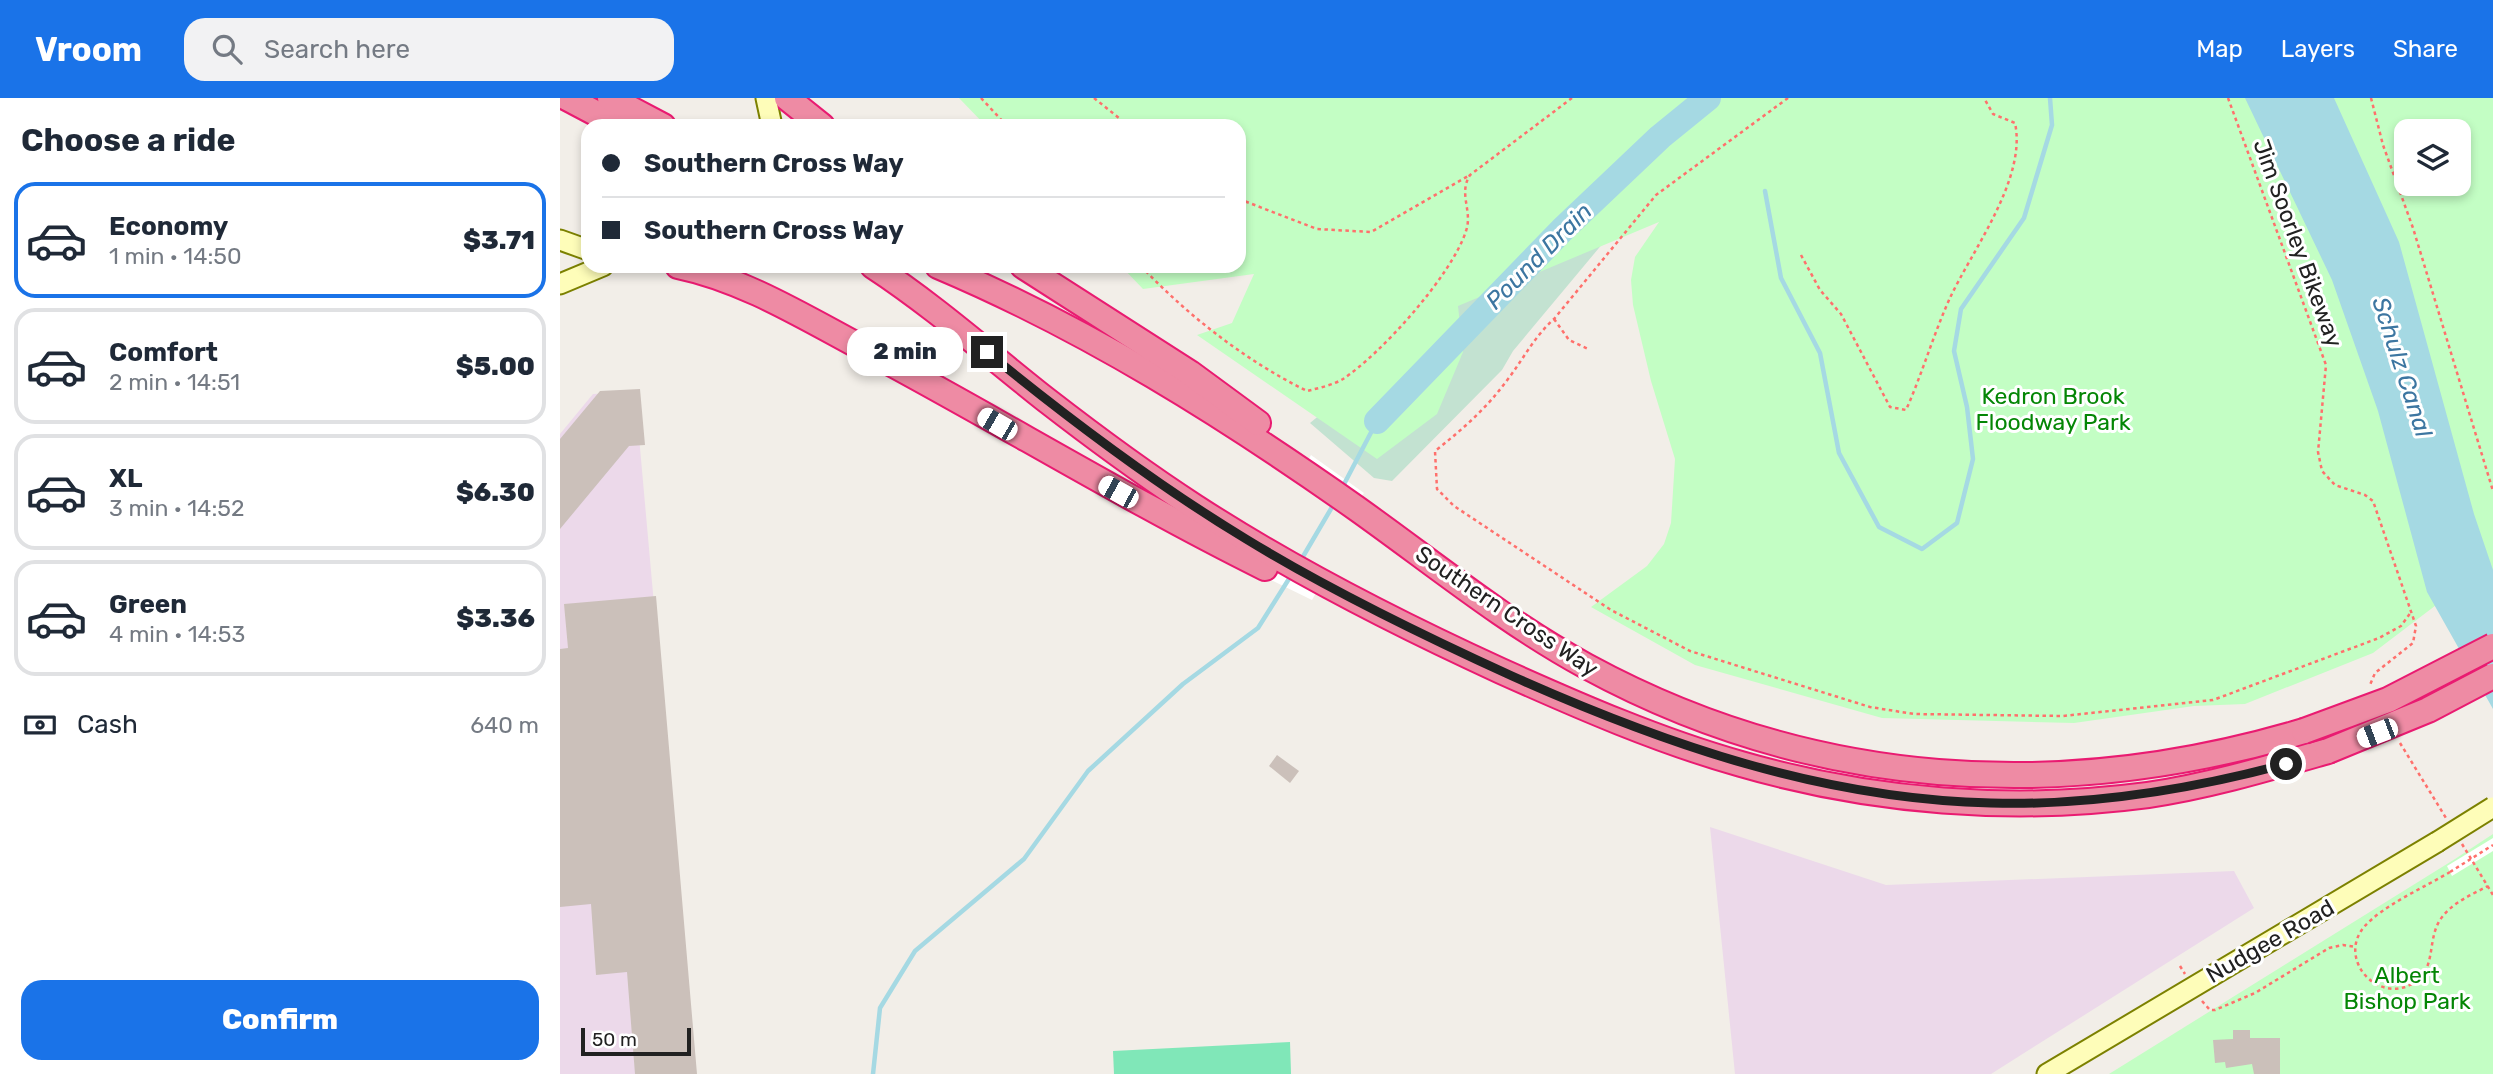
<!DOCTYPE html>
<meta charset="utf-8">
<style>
:root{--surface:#fff;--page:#f2f2f3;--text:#1f2937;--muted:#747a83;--line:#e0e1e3;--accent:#1a73e8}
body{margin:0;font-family:Rubik,sans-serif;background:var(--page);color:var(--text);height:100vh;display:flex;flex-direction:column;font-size:26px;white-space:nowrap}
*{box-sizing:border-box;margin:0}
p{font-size:23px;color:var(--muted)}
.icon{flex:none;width:38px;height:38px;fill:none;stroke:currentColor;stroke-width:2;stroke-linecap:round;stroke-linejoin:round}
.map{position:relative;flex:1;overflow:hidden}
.panel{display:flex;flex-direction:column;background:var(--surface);width:560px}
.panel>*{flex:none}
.hud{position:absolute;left:21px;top:21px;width:665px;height:154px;border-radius:21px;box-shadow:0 4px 10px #0003;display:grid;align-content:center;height:154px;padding:0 21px;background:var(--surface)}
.fabs{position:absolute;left:1834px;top:21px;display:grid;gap:14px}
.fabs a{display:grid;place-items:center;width:77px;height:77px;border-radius:14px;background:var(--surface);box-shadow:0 4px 10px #0003;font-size:35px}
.scale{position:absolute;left:21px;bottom:18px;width:110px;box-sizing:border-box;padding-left:7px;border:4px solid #212121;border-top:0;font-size:19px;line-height:24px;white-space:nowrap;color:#212121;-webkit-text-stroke:5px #fff;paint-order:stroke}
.end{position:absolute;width:32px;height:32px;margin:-16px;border:9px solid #212121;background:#fff;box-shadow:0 0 0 4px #fff}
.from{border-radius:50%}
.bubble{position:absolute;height:49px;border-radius:21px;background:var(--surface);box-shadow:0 4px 10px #0003;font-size:23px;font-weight:800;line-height:49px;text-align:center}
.car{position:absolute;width:21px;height:42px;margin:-21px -10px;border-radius:9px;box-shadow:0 0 5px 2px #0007;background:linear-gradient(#fff 24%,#345 0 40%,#fff 0 76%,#345 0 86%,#fff 0)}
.hud b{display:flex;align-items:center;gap:24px;height:66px;font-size:26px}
.hud b+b{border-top:2px solid var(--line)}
.hud i{width:18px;height:18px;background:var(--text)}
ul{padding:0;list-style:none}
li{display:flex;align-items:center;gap:21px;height:116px;margin:0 14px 10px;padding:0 7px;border:4px solid var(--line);border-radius:21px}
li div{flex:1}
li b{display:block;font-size:26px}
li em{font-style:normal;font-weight:800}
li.current{border-color:var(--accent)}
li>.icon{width:63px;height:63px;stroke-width:1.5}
h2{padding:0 21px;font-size:32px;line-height:84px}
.pay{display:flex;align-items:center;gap:18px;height:77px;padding:0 21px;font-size:26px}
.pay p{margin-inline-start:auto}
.cta{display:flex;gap:14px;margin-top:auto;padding:14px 21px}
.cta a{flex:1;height:80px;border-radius:21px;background:var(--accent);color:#fff;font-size:28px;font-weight:800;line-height:80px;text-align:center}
header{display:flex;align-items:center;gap:42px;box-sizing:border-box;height:98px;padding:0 35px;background:var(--accent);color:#fff}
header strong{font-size:33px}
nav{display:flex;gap:38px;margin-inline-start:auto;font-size:24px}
.search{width:490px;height:63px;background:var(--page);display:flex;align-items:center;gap:18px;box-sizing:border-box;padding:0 24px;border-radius:21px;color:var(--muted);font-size:26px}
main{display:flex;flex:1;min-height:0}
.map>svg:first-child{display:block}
</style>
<header>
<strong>Vroom</strong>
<div class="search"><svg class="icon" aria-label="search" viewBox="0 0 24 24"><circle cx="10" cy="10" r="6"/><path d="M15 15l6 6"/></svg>Search here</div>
<nav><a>Map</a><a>Layers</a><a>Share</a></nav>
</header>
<main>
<section class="panel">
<h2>Choose a ride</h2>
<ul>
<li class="current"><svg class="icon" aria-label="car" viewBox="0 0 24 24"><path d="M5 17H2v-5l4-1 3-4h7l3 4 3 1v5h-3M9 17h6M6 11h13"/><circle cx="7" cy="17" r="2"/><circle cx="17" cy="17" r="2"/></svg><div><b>Economy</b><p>1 min · 14:50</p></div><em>$3.71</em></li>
<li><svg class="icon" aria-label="car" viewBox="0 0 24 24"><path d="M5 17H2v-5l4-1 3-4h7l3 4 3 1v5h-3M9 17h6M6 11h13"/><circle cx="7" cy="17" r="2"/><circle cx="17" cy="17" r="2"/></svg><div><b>Comfort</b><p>2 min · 14:51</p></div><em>$5.00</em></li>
<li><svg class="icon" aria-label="car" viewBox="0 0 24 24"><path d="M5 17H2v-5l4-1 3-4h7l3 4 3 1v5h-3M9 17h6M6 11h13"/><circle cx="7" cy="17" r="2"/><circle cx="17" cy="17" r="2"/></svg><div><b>XL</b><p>3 min · 14:52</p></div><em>$6.30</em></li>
<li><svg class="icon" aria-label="car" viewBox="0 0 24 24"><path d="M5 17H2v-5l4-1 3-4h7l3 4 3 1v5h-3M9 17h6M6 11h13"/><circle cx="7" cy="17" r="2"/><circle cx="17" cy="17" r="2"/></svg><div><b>Green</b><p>4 min · 14:53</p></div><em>$3.36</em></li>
</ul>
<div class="pay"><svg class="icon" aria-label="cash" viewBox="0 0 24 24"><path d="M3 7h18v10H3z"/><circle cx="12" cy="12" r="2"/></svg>Cash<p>640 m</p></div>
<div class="cta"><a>Confirm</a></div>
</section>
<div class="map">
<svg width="1933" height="976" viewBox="0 0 1933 976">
<rect width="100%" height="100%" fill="#f2eee8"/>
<!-- industrial -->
<g fill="#ecd9ea">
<polygon points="75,294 136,976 0,976 0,336 33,296"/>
<polygon points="1150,729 1326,787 1674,773 1694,810 1431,976 1175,976"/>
</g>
<!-- wetland -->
<polygon fill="#c3e2d1" points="1109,66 953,253 942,272 832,383 814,380 750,325 801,283 908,171"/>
<!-- park -->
<g fill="#c3fec4" fill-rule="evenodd">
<path d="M399 0H1933V477L1888 498 1813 555 1685 606 1634 608 1514 625 1322 620 1135 567 1031 509 1087 468 1104 446 1111 425 1115 361 1091 283 1073 207 1071 182 1075 159 1099 124 898 208 903 254 877 316 817 361 637 237 672 225 694 176 583 191 561 168H679V28H426ZM1846 33H1899V86H1846Z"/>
<polygon points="1933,736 1933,976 1549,976 1895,761"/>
</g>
<!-- pitch -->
<polygon fill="#80e7b8" points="730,944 731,976 554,976 553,953"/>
<!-- water -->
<polygon fill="#a5d9e3" points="1685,0 1774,0 1839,144 1914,416 1933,472 1933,611 1867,494 1818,313 1772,182"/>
<!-- pier -->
<g fill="#fff">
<polygon points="751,357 804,395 788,418 737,382"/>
<polygon points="722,449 768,473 752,502 707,480"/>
<polygon points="1933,740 1933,753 1892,778 1887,768"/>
</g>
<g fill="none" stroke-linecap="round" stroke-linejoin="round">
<!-- stream -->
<g stroke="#a5d9e3" stroke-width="4.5">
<polyline points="1205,93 1221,180 1260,255 1279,355 1319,429 1362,451 1397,425 1413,361 1407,309 1394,253 1401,211 1464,120 1492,27 1490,0"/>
<polyline points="782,390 817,323"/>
<polyline points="741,462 775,404"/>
<polyline points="313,976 320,910 355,853 464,761 528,673 623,586 698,530 732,476"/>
</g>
<!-- river -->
<polyline stroke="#a5d9e3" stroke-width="26" points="817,323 1002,132 1100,39 1148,0"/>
</g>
<!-- building -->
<g fill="#cbc0ba">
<polygon points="80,291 85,347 69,348 0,431 0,341 40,293"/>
<polygon points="96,498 137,976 75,976 67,874 36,877 31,806 0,809 0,551 8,550 4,506"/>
<polygon points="717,657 739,673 730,685 709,668"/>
<polygon points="1673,932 1690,932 1690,940 1720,940 1720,976 1694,976 1692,966 1666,970 1665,964 1655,965 1653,942 1673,941"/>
</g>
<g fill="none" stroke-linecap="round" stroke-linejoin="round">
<!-- secondary casing -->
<g stroke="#7c8100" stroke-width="23">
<g id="secondary">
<polyline points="206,0 212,28"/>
<polyline points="0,142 28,152"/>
<polyline points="0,186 43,168"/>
<polyline points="1487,976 1877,744"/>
</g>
</g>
<!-- highway casing -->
<g stroke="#e91b71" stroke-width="28">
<g id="highway">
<polyline points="7,0 60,28"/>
<polyline points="50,0 103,28"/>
<polyline points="227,0 262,28"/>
<path d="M118 168C186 182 249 222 310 254 443 325 570 403 705 470"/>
<path d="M313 168C374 208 428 256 485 301 534 339 584 376 635 409 732 472 836 525 941 573 1019 608 1099 643 1181 666 1312 704 1453 715 1588 697 1649 688 1709 670 1768 653"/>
<path d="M378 168C527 231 664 317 796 410 872 464 945 524 1026 568 1252 691 1500 706 1744 633"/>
<polyline points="463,168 630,275 698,325"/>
</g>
</g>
<!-- path -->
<g stroke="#ff706c" stroke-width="2.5" stroke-dasharray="3.5 3.5" stroke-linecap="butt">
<polyline points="421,0 447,28"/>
<polyline points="534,0 569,28"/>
<path d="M1228 0 1096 97 994 221C974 239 964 260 948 281 927 310 903 331 875 353L877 391 894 408 1051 512 1130 553 1310 609 1354 616 1503 618 1653 602 1819 540 1841 528 1851 514"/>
<polyline points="1668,0 1766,267 1758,354 1762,373 1775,387 1805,397 1813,403 1856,528 1853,545 1815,575 1810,587"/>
<polyline points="1811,0 1823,47 1853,130 1933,393"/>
<polyline points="679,101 757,131 811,134 910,77"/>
<path d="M1241 157 1260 192 1281 216 1330 309 1346 312C1362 276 1373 238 1389 202 1412 152 1467 81 1455 25L1433 16 1424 0"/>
<path d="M581 168C627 217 686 263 747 293 759 290 773 287 783 281 821 256 892 177 906 133 913 113 898 96 910 77L1012 0"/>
<polyline points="994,221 1009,242 1028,251"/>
<polyline points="1840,645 1886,720"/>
<polyline points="1902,746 1933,797"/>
<path d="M1890 774C1865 789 1822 808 1804 829 1778 860 1815 904 1850 887 1878 873 1866 844 1880 822 1891 805 1911 797 1928 788"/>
<polyline points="1620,868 1625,876"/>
<polyline points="1642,903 1650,912 1655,912 1695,895 1769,850 1783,847 1796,849"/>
</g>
<!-- secondary -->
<use href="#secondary" stroke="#fefdb9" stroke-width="19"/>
<!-- highway -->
<use href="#highway" stroke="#ee8ba4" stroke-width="24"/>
<!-- secondary-bridge casing -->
<g stroke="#7c8100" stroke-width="23" stroke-linecap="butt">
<polyline id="secondary-bridge" points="1877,744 1933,709"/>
</g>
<!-- highway-bridge casing -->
<g stroke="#e91b71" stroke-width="28" stroke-linecap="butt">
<g id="highway-bridge">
<polyline points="1744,633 1828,602 1933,548"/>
<polyline points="1768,653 1868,612 1933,578"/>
</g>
</g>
<!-- path-bridge -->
<polyline stroke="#ff706c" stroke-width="2.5" stroke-dasharray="3.5 3.5" stroke-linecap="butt" points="1890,774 1933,747"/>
<!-- secondary-bridge -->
<use href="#secondary-bridge" stroke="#fefdb9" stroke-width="19"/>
<!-- highway-bridge -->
<use href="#highway-bridge" stroke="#ee8ba4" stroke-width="24"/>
</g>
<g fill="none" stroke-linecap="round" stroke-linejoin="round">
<!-- route -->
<path stroke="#212121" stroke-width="9" d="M427 254C509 321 595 386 686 441 771 493 862 537 952 578 1104 646 1262 701 1431 705 1531 708 1629 692 1726 666"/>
</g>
<g text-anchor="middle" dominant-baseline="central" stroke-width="6" stroke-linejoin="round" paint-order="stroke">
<!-- street labels -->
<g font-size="23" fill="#212121" stroke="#fff">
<text transform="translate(1738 145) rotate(70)">Jim Soorley Bikeway</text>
<text transform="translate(947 513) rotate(34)">Southern Cross Way</text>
<text transform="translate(1710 843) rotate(-30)">Nudgee Road</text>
</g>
<!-- park labels -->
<g font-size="23" fill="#048605" stroke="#fff">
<text x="1493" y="298">Kedron Brook<tspan x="1493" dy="26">Floodway Park</tspan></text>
<text x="1847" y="877">Albert<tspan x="1847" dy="26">Bishop Park</tspan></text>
</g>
<!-- water labels -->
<g font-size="24" font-style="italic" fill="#3c76a1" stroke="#fff">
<text transform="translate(979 158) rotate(-45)">Pound Drain</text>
<text transform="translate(1842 269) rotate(72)">Schulz Canal</text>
</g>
</g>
</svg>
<div class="fabs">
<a><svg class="icon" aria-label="layers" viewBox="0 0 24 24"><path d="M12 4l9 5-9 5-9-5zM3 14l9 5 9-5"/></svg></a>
</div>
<div class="scale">50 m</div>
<i class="end from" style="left:1726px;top:666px"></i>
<i class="end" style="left:427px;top:254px"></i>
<div class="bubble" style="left:287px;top:229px;width:116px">2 min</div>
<i class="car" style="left:437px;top:326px;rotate:300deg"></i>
<i class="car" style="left:558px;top:394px;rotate:299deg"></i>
<i class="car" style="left:1817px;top:635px;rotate:249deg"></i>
<div class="hud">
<b><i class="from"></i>Southern Cross Way</b>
<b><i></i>Southern Cross Way</b>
</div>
</div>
</main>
